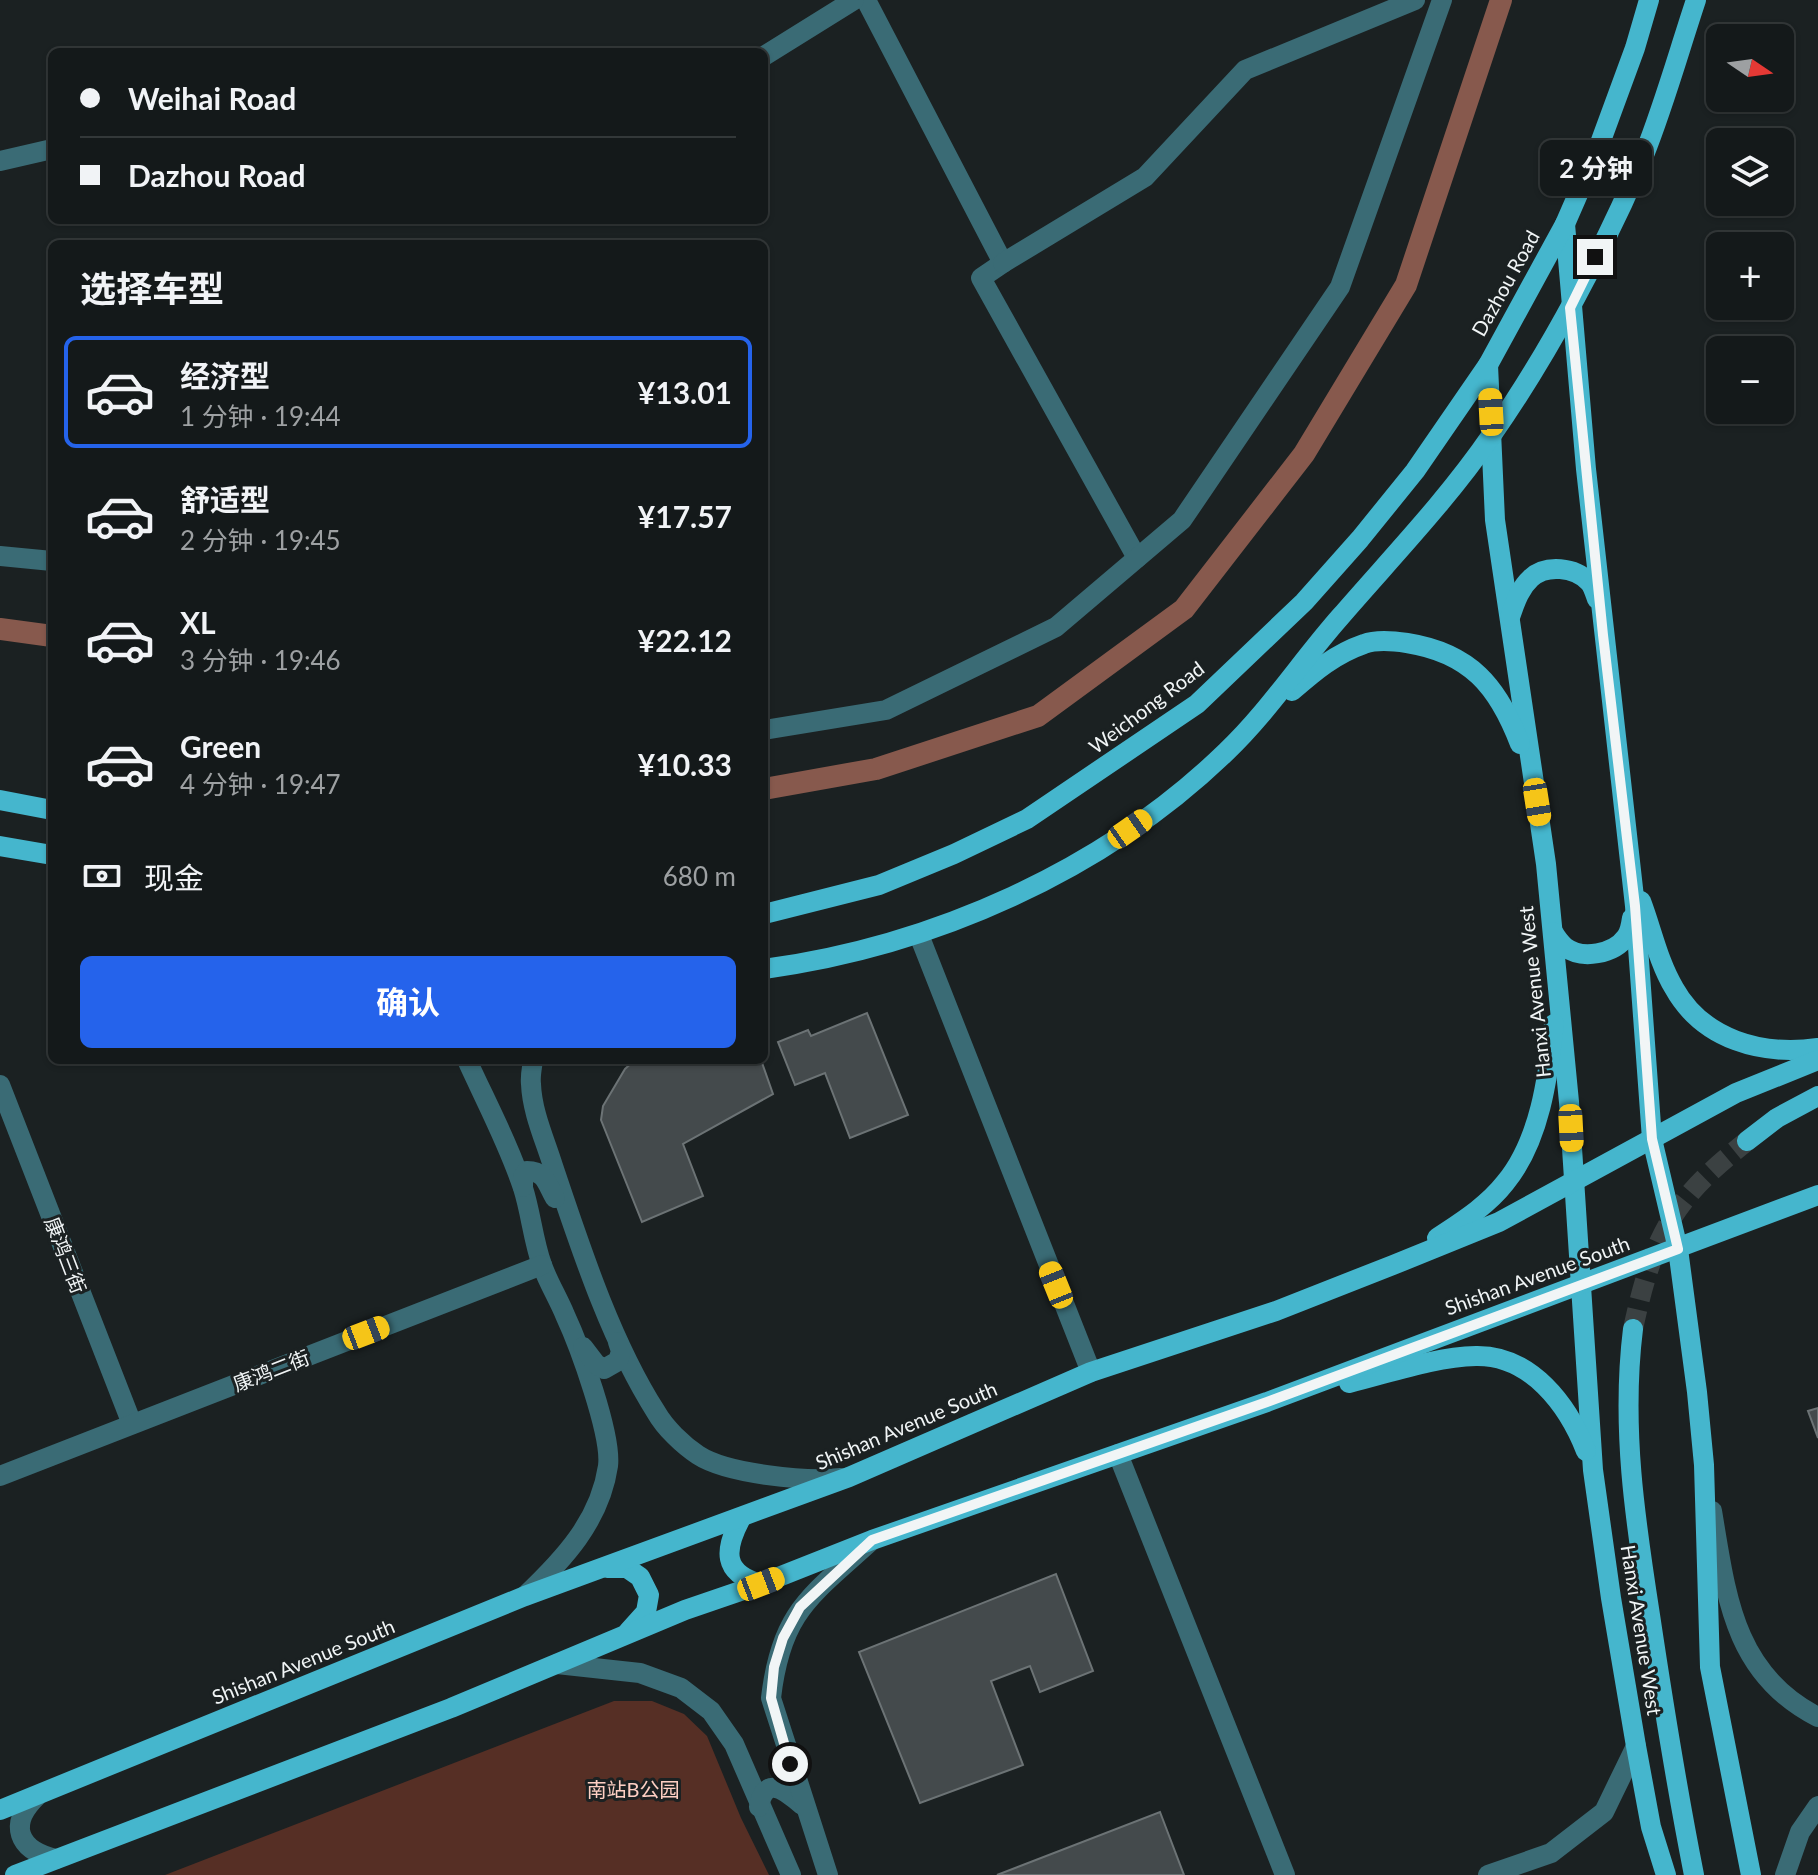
<!DOCTYPE html>
<html lang="zh">
<meta charset="utf-8">
<style>
:root{--surface:#14191a;--page:#212627;--text:#f1f3f6;--muted:#9da0a2;--line:#333839;--accent:#2563eb}
body{margin:0;font-family:Lato,"Noto Sans SC",sans-serif;background:var(--page);color:var(--text);height:100vh;display:flex;flex-direction:column;font-size:30px;white-space:nowrap}
*{box-sizing:border-box;margin:0}
p{font-size:26px;color:var(--muted)}
.icon{flex:none;width:44px;height:44px;fill:none;stroke:currentColor;stroke-width:2;stroke-linecap:round;stroke-linejoin:round}
.map{position:relative;flex:1;overflow:hidden}
.drawer{position:absolute;left:48px;top:240px;width:720px;height:824px;display:flex;flex-direction:column;background:var(--surface);border-radius:12px;box-shadow:0 2px 6px #0004,0 0 0 2px var(--line)}
.drawer>*{flex:none}
.top-card{position:absolute;left:48px;top:48px;width:720px;height:176px;border-radius:12px;box-shadow:0 2px 6px #0004,0 0 0 2px var(--line);display:grid;align-content:center;height:176px;padding:0 32px;background:var(--surface)}
.needle{width:52px;rotate:103deg}
.fabs{position:absolute;left:1706px;top:24px;display:grid;gap:16px}
.fabs a{display:grid;place-items:center;width:88px;height:88px;border-radius:12px;background:var(--surface);box-shadow:0 2px 6px #0004,0 0 0 2px var(--line);font-size:40px}
.end{position:absolute;width:36px;height:36px;margin:-18px;border:10px solid #f1f5f6;background:#111;box-shadow:0 0 0 4px #111}
.from{border-radius:50%}
.bubble{position:absolute;height:56px;border-radius:12px;background:var(--surface);box-shadow:0 2px 6px #0004,0 0 0 2px var(--line);font-size:26px;font-weight:700;line-height:56px;text-align:center}
.car{position:absolute;width:24px;height:48px;margin:-24px -12px;border-radius:10px;box-shadow:0 0 6px 2px #0007;background:linear-gradient(#f5c518 24%,#345 0 40%,#f5c518 0 76%,#345 0 86%,#f5c518 0)}
.top-card b{display:flex;align-items:center;gap:28px;height:76px;font-size:30px}
.top-card b+b{border-top:2px solid var(--line)}
.top-card i{width:20px;height:20px;background:var(--text)}
ul{padding:0;list-style:none}
li{display:flex;align-items:center;gap:24px;height:112px;margin:0 16px 12px;padding:0 16px;border:4px solid transparent;border-radius:12px}
li div{flex:1}
li b{display:block;font-size:30px}
li em{font-style:normal;font-weight:700}
li.current{border-color:var(--accent)}
li>.icon{width:72px;height:72px;stroke-width:1.5}
h2{padding:0 32px;font-size:36px;line-height:96px}
.pay{display:flex;align-items:center;gap:20px;height:88px;padding:0 32px;font-size:30px}
.pay p{margin-inline-start:auto}
.action{display:flex;gap:16px;margin-top:auto;padding:16px 32px}
.action a{flex:1;height:92px;border-radius:12px;background:var(--accent);color:#fff;font-size:32px;font-weight:700;line-height:92px;text-align:center}
.map>svg:first-child{display:block}
</style>
<div class="map">
<svg width="1818" height="1875" viewBox="0 0 1818 1875">
<rect width="100%" height="100%" fill="#1b2122"/>
<!-- green -->
<polygon fill="#562f25" points="614,1701 652,1701 684,1714 707,1736 741,1818 769,1875 165,1875"/>
<g fill="none" stroke-linecap="round" stroke-linejoin="round">
<!-- canal -->
<g stroke="#87594d" stroke-width="22">
<polyline points="0,629 52,636"/>
<polyline points="764,789 876,769 1038,716 1184,609 1304,454 1406,285 1501,0"/>
</g>
</g>
<!-- building -->
<g fill="#444a4c" stroke="#6c7375" stroke-width="2">
<polygon points="867,1013 908,1115 850,1138 825,1073 795,1085 778,1042 808,1030 811,1036"/>
<polygon points="635,1060 761,1060 773,1094 683,1144 703,1196 642,1222 601,1120 603,1106 625,1069"/>
<polygon points="1818,1408 1818,1438 1808,1411"/>
<polygon points="1056,1574 1093,1671 1040,1692 1030,1666 991,1681 1023,1765 920,1803 859,1652"/>
<polygon points="1160,1812 1184,1875 997,1875"/>
</g>
<g fill="none" stroke-linecap="round" stroke-linejoin="round">
<!-- major-tunnel -->
<path stroke="#3b4142" stroke-width="20" stroke-dasharray="20 10" stroke-linecap="butt" d="M1633 1329C1643 1282 1656 1234 1687 1197 1704 1176 1726 1158 1747 1141"/>
<!-- minor -->
<g stroke="#3a6b75" stroke-width="20">
<polyline points="866,0 1003,263 981,278 1137,558"/>
<polyline points="764,56 854,0"/>
<polyline points="0,161 52,149"/>
<polyline points="1003,263 1145,177 1245,70 1415,0"/>
<polyline points="0,556 52,561"/>
<polyline points="764,730 886,710 1056,627 1182,520 1340,287 1442,0"/>
<polyline points="919,935 1091,1372"/>
<path d="M467 1060C486 1102 509 1145 523 1188 531 1213 533 1240 542 1265 548 1282 558 1298 565 1315 579 1345 612 1435 608 1466 600 1521 563 1560 525 1596"/>
<path d="M533 1060C532 1068 530 1076 531 1084 532 1112 545 1140 553 1166 580 1246 610 1340 656 1412 665 1428 683 1445 698 1455 727 1474 807 1482 841 1478"/>
<polyline points="0,1085 132,1424"/>
<path d="M523 1187V1177L527 1171C546 1171 547 1185 555 1198"/>
<polyline points="583,1347 596,1364 604,1369 618,1361 621,1351 618,1342"/>
<polyline points="1118,1454 1285,1875"/>
<polyline points="0,1476 542,1265"/>
<path d="M1712 1511C1726 1594 1733 1674 1818 1717"/>
<polyline points="557,1664 640,1673 681,1688 711,1711 734,1744 791,1875"/>
<path d="M37 1796C8 1824 17 1850 56 1859"/>
<path d="M759 1807C765 1773 787 1792 802 1805"/>
<path d="M828 1875 771 1698C781 1611 811 1596 871 1541"/>
<polyline points="1488,1875 1551,1853 1604,1812 1636,1746"/>
<polyline points="1785,1875 1800,1832 1818,1806"/>
</g>
<!-- major -->
<g stroke="#45b6cd" stroke-width="20">
<polyline points="1565,224 1586,469 1635,906 1652,1139 1678,1249 1697,1392 1704,1465 1710,1667 1751,1875"/>
<polyline points="1488,365 1495,520 1546,864 1569,1102 1593,1470 1611,1598 1636,1746 1651,1827 1666,1875"/>
<path d="M1510 617C1515 603 1519 589 1531 578 1546 564 1575 567 1589 582 1593 586 1595 594 1597 599"/>
<path d="M1292 691C1315 671 1335 654 1364 644 1377 639 1394 641 1407 643 1470 653 1498 686 1520 744"/>
<polyline points="0,800 52,810"/>
<polyline points="0,846 52,855"/>
<path d="M1641 901C1652 930 1658 961 1674 988 1703 1040 1762 1056 1818 1048"/>
<polyline points="764,914 879,885 954,854 1027,819 1197,704 1304,602 1360,539 1415,471 1488,365 1565,224 1599,146 1635,48 1649,0"/>
<path d="M1553 932C1556 937 1560 943 1565 947 1582 960 1614 954 1626 937 1630 932 1631 925 1632 918"/>
<path d="M764 969C933 946 1103 871 1226 752 1269 711 1302 660 1341 616 1392 557 1447 500 1491 436 1550 352 1604 249 1644 155 1664 105 1679 51 1696 0"/>
<polyline points="1747,1141 1777,1118 1818,1096"/>
<path d="M1437 1238C1461 1222 1487 1206 1505 1183 1540 1141 1548 1077 1554 1024"/>
<path d="M1633 1329C1621 1426 1635 1519 1650 1615 1663 1702 1677 1789 1694 1875"/>
<path d="M1349 1383C1390 1373 1434 1357 1476 1356 1531 1355 1568 1405 1586 1451"/>
<path d="M741 1518C724 1550 722 1573 761 1584"/>
<polyline points="607,1568 627,1568 640,1577 649,1595 646,1612 628,1632"/>
<polyline points="0,1810 525,1596 849,1477 1091,1372 1276,1311 1393,1265 1499,1222 1736,1093 1818,1060"/>
<polyline points="15,1875 451,1708 685,1610 761,1584 872,1540 1267,1402 1818,1195"/>
</g>
</g>
<g fill="none" stroke-linecap="round" stroke-linejoin="round">
<!-- route -->
<polyline stroke="#f1f5f6" stroke-width="10" points="790,1764 771,1698 774,1667 783,1638 800,1607 872,1540 1267,1402 1678,1249 1652,1139 1635,906 1603,635 1570,308 1595,257"/>
</g>
<g text-anchor="middle" dominant-baseline="central" stroke-width="6" stroke-linejoin="round" paint-order="stroke">
<!-- street labels -->
<g font-size="20" fill="#f1f5f6" stroke="#1b2122">
<text transform="translate(1505 283) rotate(-61)">Dazhou Road</text>
<text transform="translate(1146 707) rotate(-37)">Weichong Road</text>
<text transform="translate(1534 992) rotate(-96)">Hanxi Avenue West</text>
<text transform="translate(66 1255) rotate(69)">康鸿三街</text>
<text transform="translate(1537 1275) rotate(-20)">Shishan Avenue South</text>
<text transform="translate(271 1370) rotate(-21)">康鸿二街</text>
<text transform="translate(906 1425) rotate(-23)">Shishan Avenue South</text>
<text transform="translate(1642 1630) rotate(81)">Hanxi Avenue West</text>
<text transform="translate(303 1661) rotate(-22)">Shishan Avenue South</text>
</g>
<!-- park labels -->
<g font-size="20" fill="#fecfc3" stroke="#1b2122">
<text x="633" y="1789">南站B公园</text>
</g>
</g>
</svg>
<div class="fabs">
<a><svg class="needle" viewBox="-14 -14 28 28"><path d="M0-13l5 13h-10z" fill="#e53935"/><path d="M0 13l5-13h-10z" fill="#9da0a2"/></svg></a>
<a><svg class="icon" aria-label="layers" viewBox="0 0 24 24"><path d="M12 4l9 5-9 5-9-5zM3 14l9 5 9-5"/></svg></a>
<a>+</a>
<a>−</a>
</div>
<i class="end from" style="left:790px;top:1764px"></i>
<i class="end" style="left:1595px;top:257px"></i>
<div class="bubble" style="left:1540px;top:140px;width:112px">2 分钟</div>
<i class="car" style="left:1491px;top:412px;rotate:357deg"></i>
<i class="car" style="left:1537px;top:802px;rotate:171deg"></i>
<i class="car" style="left:1130px;top:829px;rotate:55deg"></i>
<i class="car" style="left:1571px;top:1128px;rotate:177deg"></i>
<i class="car" style="left:1056px;top:1285px;rotate:338deg"></i>
<i class="car" style="left:366px;top:1333px;rotate:69deg"></i>
<i class="car" style="left:761px;top:1584px;rotate:69deg"></i>
<div class="top-card">
<b><i class="from"></i>Weihai Road</b>
<b><i></i>Dazhou Road</b>
</div>
<section class="drawer">
<h2>选择车型</h2>
<ul>
<li class="current"><svg class="icon" aria-label="car" viewBox="0 0 24 24"><path d="M5 17H2v-5l4-1 3-4h7l3 4 3 1v5h-3M9 17h6M6 11h13"/><circle cx="7" cy="17" r="2"/><circle cx="17" cy="17" r="2"/></svg><div><b>经济型</b><p>1 分钟 · 19:44</p></div><em>¥13.01</em></li>
<li><svg class="icon" aria-label="car" viewBox="0 0 24 24"><path d="M5 17H2v-5l4-1 3-4h7l3 4 3 1v5h-3M9 17h6M6 11h13"/><circle cx="7" cy="17" r="2"/><circle cx="17" cy="17" r="2"/></svg><div><b>舒适型</b><p>2 分钟 · 19:45</p></div><em>¥17.57</em></li>
<li><svg class="icon" aria-label="car" viewBox="0 0 24 24"><path d="M5 17H2v-5l4-1 3-4h7l3 4 3 1v5h-3M9 17h6M6 11h13"/><circle cx="7" cy="17" r="2"/><circle cx="17" cy="17" r="2"/></svg><div><b>XL</b><p>3 分钟 · 19:46</p></div><em>¥22.12</em></li>
<li><svg class="icon" aria-label="car" viewBox="0 0 24 24"><path d="M5 17H2v-5l4-1 3-4h7l3 4 3 1v5h-3M9 17h6M6 11h13"/><circle cx="7" cy="17" r="2"/><circle cx="17" cy="17" r="2"/></svg><div><b>Green</b><p>4 分钟 · 19:47</p></div><em>¥10.33</em></li>
</ul>
<div class="pay"><svg class="icon" aria-label="cash" viewBox="0 0 24 24"><path d="M3 7h18v10H3z"/><circle cx="12" cy="12" r="2"/></svg>现金<p>680 m</p></div>
<div class="action"><a>确认</a></div>
</section>
</div>
